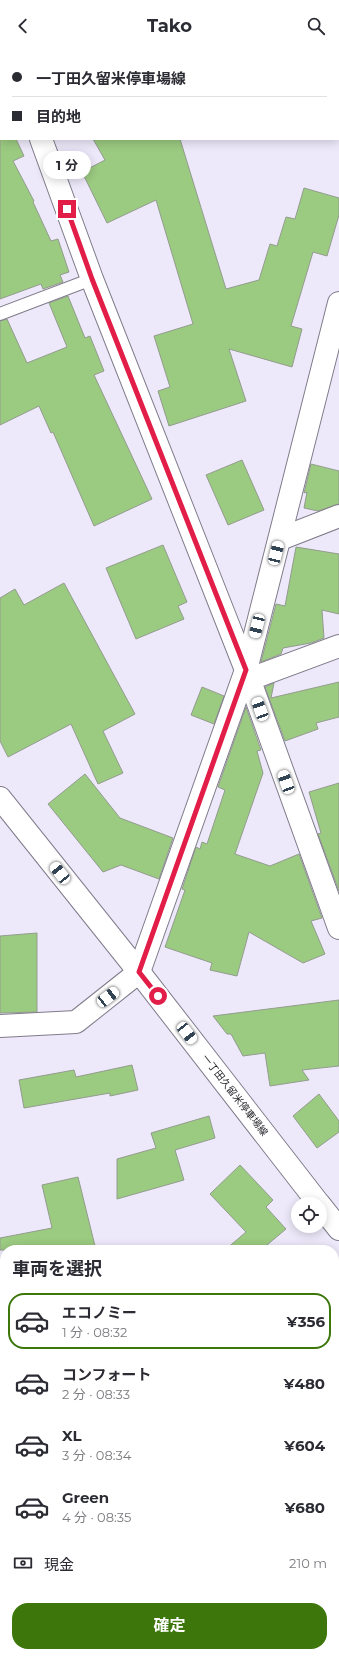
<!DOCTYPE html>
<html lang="ja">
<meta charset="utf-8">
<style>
:root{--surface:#fff;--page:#f7f7f7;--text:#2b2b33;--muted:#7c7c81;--line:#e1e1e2;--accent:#3d760a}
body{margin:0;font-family:Montserrat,"Noto Sans JP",sans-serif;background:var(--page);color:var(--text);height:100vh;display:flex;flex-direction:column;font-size:15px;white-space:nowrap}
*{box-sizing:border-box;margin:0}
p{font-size:13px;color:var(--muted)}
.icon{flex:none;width:22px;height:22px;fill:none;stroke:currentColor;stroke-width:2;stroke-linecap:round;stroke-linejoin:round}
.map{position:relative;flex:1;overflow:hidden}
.side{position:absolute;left:0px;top:1193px;width:339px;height:412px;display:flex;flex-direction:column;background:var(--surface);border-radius:16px 16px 0 0;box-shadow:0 2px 10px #0003}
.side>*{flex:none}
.hud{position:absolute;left:0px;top:0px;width:339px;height:88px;box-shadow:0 2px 10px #0003;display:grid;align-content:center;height:88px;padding:0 12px;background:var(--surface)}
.controls{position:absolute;left:291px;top:1145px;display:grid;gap:8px}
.controls a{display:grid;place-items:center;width:36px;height:36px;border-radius:50%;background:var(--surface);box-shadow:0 2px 10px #0003;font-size:20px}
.end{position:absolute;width:18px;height:18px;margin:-9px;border:5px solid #e11d48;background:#fff;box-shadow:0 0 0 2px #fff}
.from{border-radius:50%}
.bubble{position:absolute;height:28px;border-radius:14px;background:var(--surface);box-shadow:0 2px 10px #0003;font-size:13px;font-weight:700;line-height:28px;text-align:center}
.car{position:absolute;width:12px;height:24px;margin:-12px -6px;border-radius:5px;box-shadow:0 0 3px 1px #0007;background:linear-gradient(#fff 24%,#345 0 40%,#fff 0 76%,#345 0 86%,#fff 0)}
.hud b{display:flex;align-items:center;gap:14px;height:38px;font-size:15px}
.hud b+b{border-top:1px solid var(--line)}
.hud i{width:10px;height:10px;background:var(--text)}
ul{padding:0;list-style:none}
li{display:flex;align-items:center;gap:12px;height:56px;margin:0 8px 6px;padding:0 4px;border:2px solid transparent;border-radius:16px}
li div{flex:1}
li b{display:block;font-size:15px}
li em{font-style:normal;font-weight:700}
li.current{border-color:var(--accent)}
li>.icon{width:36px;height:36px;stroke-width:1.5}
h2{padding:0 12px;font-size:18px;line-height:48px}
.pay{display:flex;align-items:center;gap:10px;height:44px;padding:0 12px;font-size:15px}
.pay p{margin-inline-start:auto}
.button{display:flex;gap:8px;margin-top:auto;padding:8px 12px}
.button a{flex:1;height:46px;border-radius:16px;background:var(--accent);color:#fff;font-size:16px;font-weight:700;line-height:46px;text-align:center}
header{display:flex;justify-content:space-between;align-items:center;height:52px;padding:0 12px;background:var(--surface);font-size:18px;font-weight:700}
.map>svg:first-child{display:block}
</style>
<header><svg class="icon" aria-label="back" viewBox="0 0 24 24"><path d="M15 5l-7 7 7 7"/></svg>Tako<svg class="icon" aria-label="search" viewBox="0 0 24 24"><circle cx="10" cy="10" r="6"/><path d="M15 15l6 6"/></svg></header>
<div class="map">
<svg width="339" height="1605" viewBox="0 0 339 1605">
<defs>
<pattern id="park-crowns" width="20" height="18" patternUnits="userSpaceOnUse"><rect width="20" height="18" fill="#d0bfff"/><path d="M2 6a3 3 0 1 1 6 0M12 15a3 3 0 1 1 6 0" fill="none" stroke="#b2a4db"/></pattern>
</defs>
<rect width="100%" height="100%" fill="#ede9fa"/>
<!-- park -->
<polygon fill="url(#park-crowns)" points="5,1527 5,1600 45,1600 45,1605 0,1605 0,1528"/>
<!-- building -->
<g fill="#9bca81" stroke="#939c8e">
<polygon points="0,55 1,87 16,87 24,104 13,109 34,149 33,150 51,189 58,187 69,220 60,223 63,230 43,237 41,232 0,247"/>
<polygon points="93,87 180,87 226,237 259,228 270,192 277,194 286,165 295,167 304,136 339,146 339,163 327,204 313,200 291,274 302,277 292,315 229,297 246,349 169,374 158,339 170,335 154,284 193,272 156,148 107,171 82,120 105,108"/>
<polygon points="68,244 85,286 90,284 104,319 94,323 152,447 94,474 53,380 51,381 39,354 0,373 0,269 7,267 27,311 67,295 49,251"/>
<polygon points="242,408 264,458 228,473 206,423"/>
<polygon points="311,412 339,419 339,452 318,459 304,456 307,440 304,441"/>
<polygon points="163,493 187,550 178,554 184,567 136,587 106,516"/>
<polygon points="296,495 339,502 339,562 322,558 324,586 311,591 283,596 281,602 261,610 276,552 285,554"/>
<polygon points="64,531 135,662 103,679 123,721 98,732 71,672 8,705 0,689 0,546 15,537 24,553"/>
<polygon points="339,630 339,665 316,671 318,677 285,689 265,635 274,631 271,646"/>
<polygon points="202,635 224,644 214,672 191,663"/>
<polygon points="246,655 261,698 257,699 263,721 235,802 270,814 299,802 322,866 311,869 325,902 303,911 249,880 237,924 210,918 212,911 165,895 185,838 182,837 196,795 200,797 202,790 207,792 225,738 218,735"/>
<polygon points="85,722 120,766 173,786 159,827 121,813 103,820 48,752"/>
<polygon points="339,731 339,839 318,782 321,781 309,740"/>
<polygon points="37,881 37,960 0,961 0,884"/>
<polygon points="339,948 339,1014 302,1018 309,1028 270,1034 265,1001 243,1004 231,982 227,982 213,964"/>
<polygon points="132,1013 138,1038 110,1044 110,1041 24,1056 19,1028 74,1018 76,1025"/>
<polygon points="319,1042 339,1069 339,1080 317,1096 293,1064"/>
<polygon points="209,1064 215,1086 175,1098 184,1128 117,1147 117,1107 156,1096 151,1081"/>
<polygon points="240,1113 273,1148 266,1155 286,1177 261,1198 225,1198 246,1180 210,1142"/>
<polygon points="78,1125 96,1198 0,1198 0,1186 52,1176 42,1133"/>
</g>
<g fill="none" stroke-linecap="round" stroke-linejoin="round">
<!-- lane casing -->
<g stroke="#807c8b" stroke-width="14">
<polyline id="lane" points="0,262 92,227"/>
</g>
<!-- street casing -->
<g stroke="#807c8b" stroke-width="24">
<g id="street">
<polyline points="10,0 10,1"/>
<polyline points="41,87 92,227 246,618 339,876"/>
<polyline points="280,487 339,464"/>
<polyline points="250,627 339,594"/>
<polyline points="0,974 76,970 139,920 246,618 339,251"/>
<polyline points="0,1380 5,1379"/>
<polyline points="334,1450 339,1448"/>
<polyline points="0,1506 5,1504"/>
<polyline points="192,1600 193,1605"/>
</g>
</g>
<!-- secondary casing -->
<g stroke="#807c8b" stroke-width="24">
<g id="secondary">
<polyline points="0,746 139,920 319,1152"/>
<polyline points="320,1153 339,1177"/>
</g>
</g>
<!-- lane -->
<use href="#lane" stroke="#fff" stroke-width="12"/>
<!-- street -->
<use href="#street" stroke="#fff" stroke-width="22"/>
<!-- secondary -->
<use href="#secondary" stroke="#fff" stroke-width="22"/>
</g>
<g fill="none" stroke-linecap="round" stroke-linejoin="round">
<!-- route -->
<polyline stroke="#e11d48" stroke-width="5" points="67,157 92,227 246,618 139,920 158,944"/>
</g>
<g text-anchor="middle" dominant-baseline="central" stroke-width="3.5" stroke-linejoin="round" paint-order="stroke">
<!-- street labels -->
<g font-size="10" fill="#26252b" stroke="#fff">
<text transform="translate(235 1043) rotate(52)">一丁田久留米停車場線</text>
</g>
</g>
</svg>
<div class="controls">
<a><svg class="icon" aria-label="locate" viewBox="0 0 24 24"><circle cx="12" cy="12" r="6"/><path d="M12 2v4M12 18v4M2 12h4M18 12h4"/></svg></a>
</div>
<i class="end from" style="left:158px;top:944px"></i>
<i class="end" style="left:67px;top:157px"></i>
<div class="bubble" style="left:43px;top:99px;width:48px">1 分</div>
<i class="car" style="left:276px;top:501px;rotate:14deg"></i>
<i class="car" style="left:257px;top:574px;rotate:194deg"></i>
<i class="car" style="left:260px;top:657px;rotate:340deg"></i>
<i class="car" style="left:286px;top:730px;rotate:340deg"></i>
<i class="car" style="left:60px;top:821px;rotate:321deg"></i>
<i class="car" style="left:108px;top:945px;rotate:52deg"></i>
<i class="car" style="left:187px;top:981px;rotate:142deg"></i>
<div class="hud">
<b><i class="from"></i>一丁田久留米停車場線</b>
<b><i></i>目的地</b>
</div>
<section class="side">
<h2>車両を選択</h2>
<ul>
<li class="current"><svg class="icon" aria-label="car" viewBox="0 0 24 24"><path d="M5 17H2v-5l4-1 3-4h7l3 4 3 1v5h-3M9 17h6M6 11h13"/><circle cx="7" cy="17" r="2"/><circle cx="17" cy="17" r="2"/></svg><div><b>エコノミー</b><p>1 分 · 08:32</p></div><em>¥356</em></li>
<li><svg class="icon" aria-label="car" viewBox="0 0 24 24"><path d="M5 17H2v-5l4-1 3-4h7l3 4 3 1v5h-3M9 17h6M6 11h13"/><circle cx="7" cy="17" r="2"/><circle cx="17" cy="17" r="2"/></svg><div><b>コンフォート</b><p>2 分 · 08:33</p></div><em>¥480</em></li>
<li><svg class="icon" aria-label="car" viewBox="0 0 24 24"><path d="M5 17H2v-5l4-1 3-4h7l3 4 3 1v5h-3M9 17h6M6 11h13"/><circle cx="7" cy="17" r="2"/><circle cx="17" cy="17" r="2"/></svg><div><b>XL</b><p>3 分 · 08:34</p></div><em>¥604</em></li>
<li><svg class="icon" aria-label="car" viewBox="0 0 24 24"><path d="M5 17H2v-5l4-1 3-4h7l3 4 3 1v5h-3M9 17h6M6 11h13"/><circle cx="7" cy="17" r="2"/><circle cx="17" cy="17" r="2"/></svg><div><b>Green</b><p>4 分 · 08:35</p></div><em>¥680</em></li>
</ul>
<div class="pay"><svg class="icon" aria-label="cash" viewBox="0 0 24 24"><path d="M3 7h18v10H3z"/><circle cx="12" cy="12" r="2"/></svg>現金<p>210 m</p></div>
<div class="button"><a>確定</a></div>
</section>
</div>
